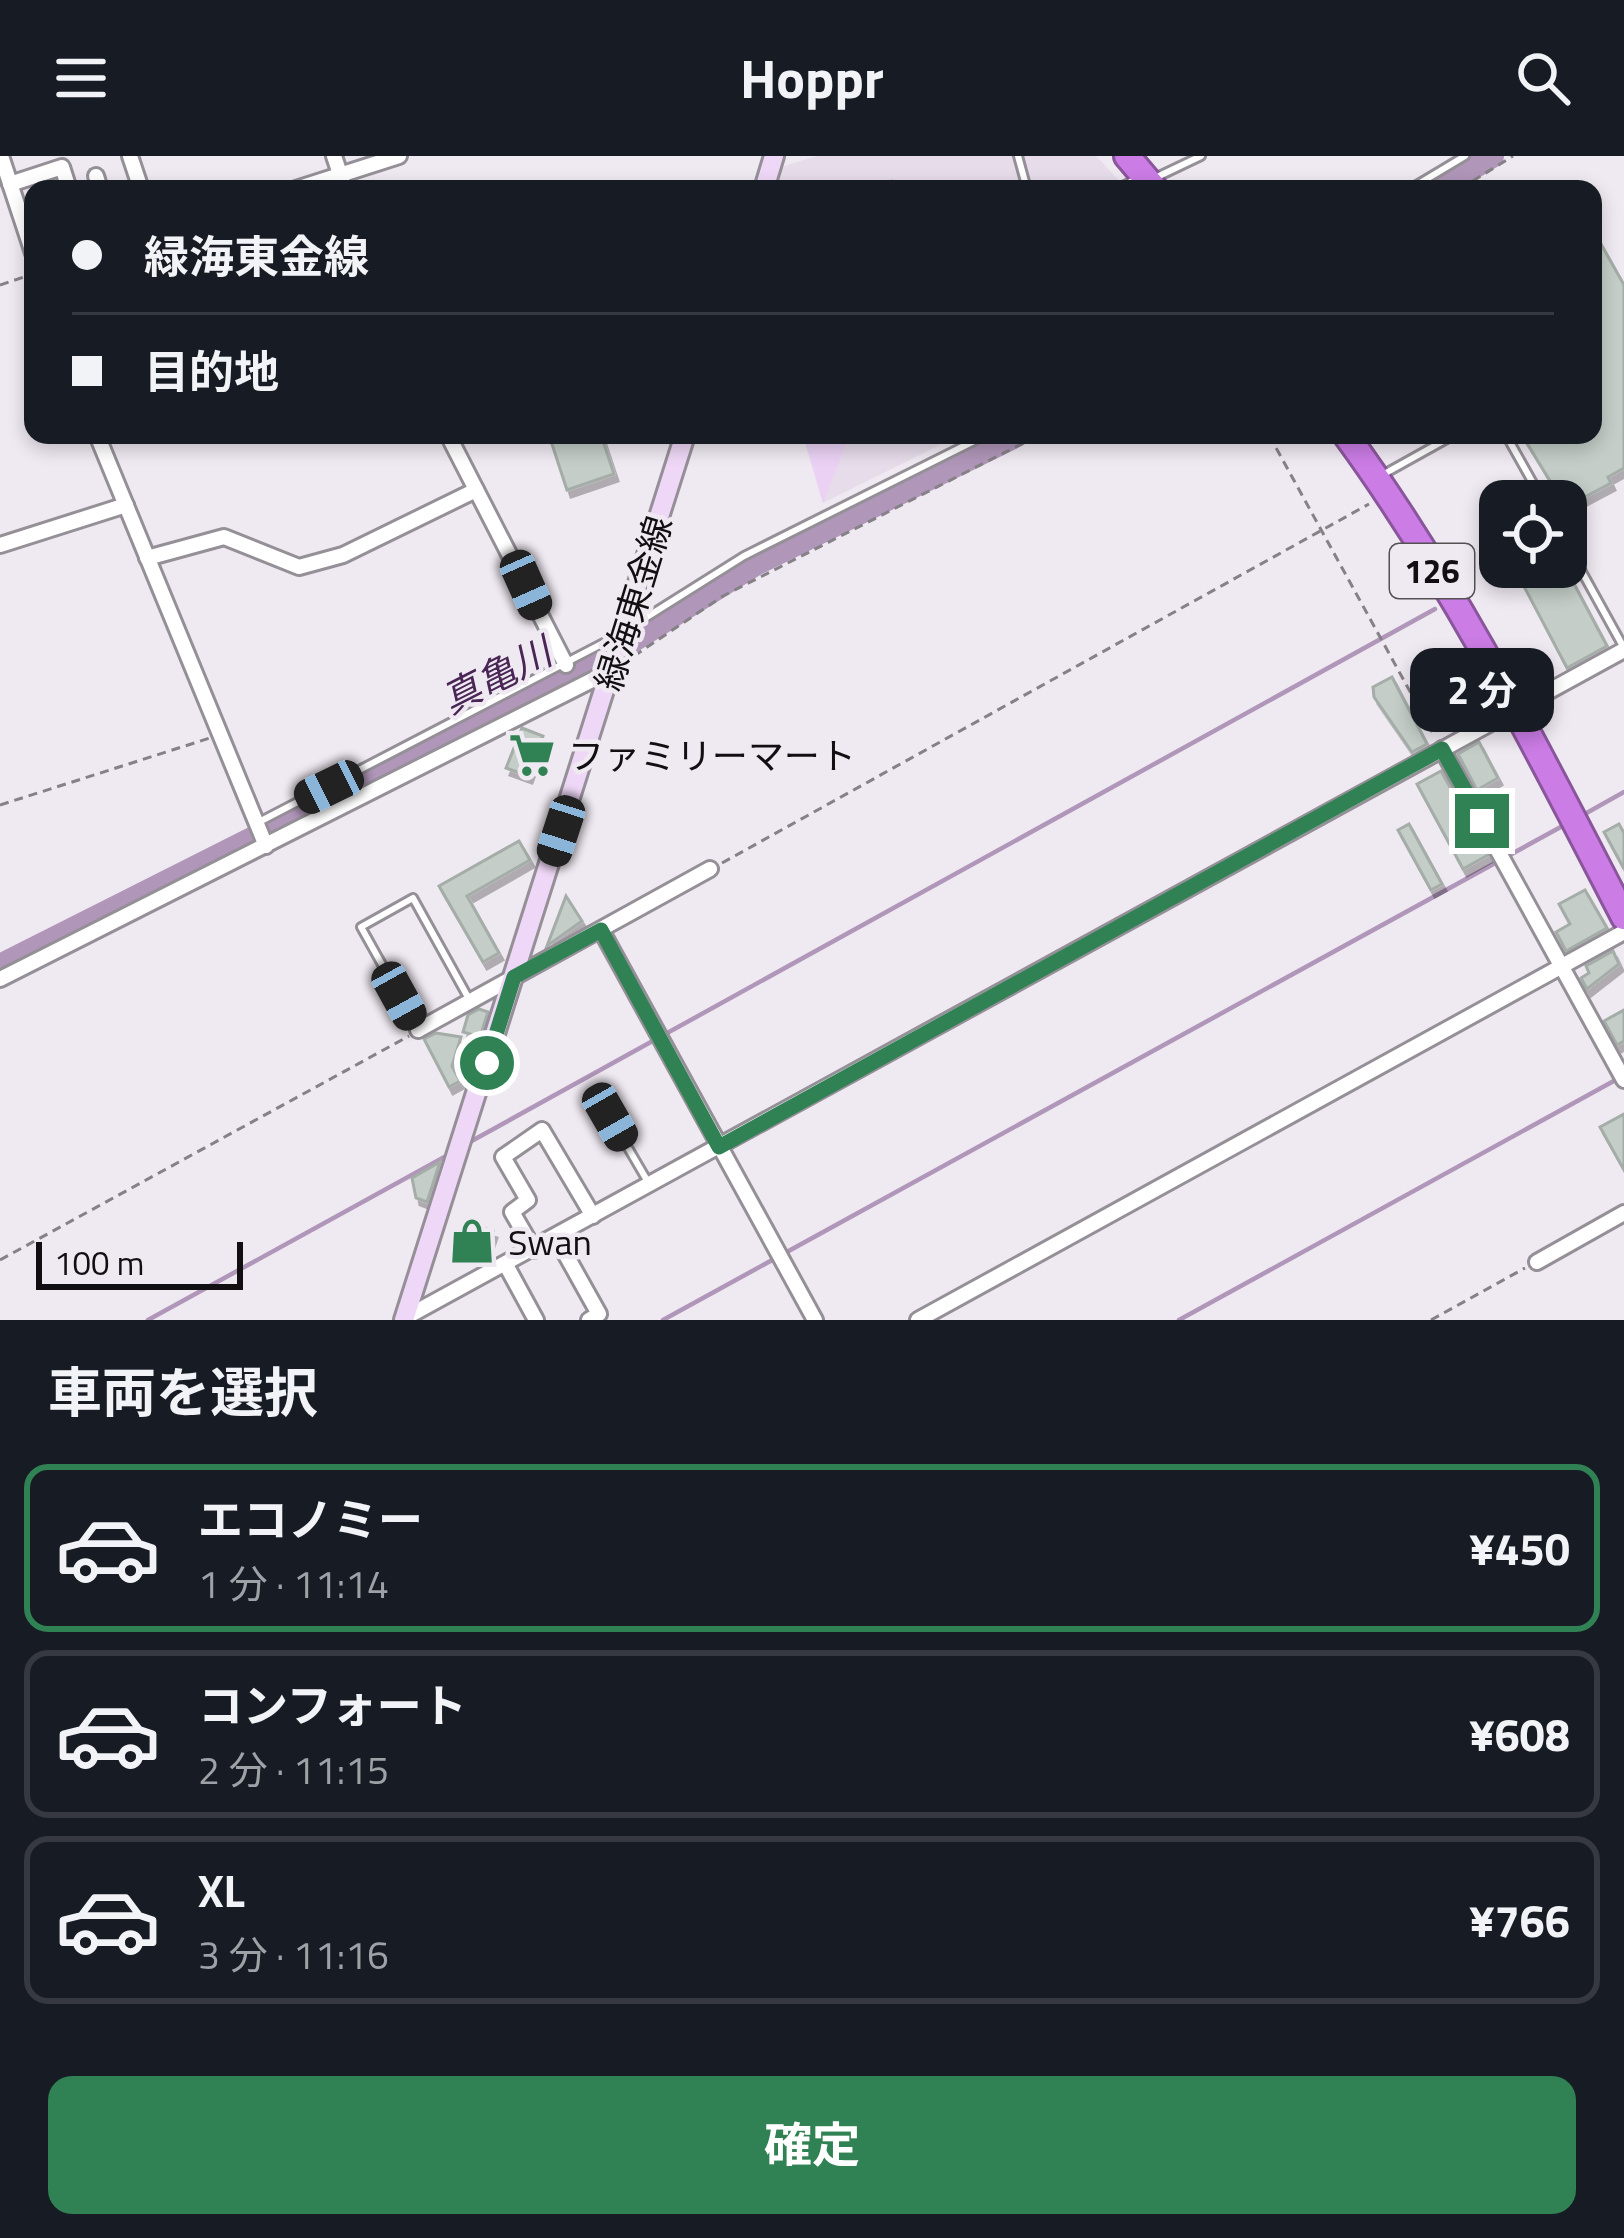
<!DOCTYPE html>
<html lang="ja">
<meta charset="utf-8">
<style>
:root{--surface:#171b24;--page:#242831;--text:#f1f3f6;--muted:#9ea1a6;--line:#363941;--accent:#308254}
body{margin:0;font-family:"Titillium Web","Noto Sans JP",sans-serif;background:var(--page);color:var(--text);height:100vh;display:flex;flex-direction:column;font-size:45px;white-space:nowrap}
*{box-sizing:border-box;margin:0}
p{font-size:39px;color:var(--muted)}
.icon{flex:none;width:66px;height:66px;fill:none;stroke:currentColor;stroke-width:2;stroke-linecap:round;stroke-linejoin:round}
.map{position:relative;height:1164px;overflow:hidden}
.side{display:flex;flex-direction:column;background:var(--surface);flex:1}
.side>*{flex:none}
.top-card{position:absolute;left:24px;top:24px;width:1578px;height:264px;border-radius:24px;box-shadow:0 6px 18px #0003;display:grid;align-content:center;height:264px;padding:0 48px;background:var(--surface)}
.controls{position:absolute;left:1479px;top:324px;display:grid;gap:24px}
.controls a{display:grid;place-items:center;width:108px;height:108px;border-radius:24px;background:var(--surface);box-shadow:0 6px 18px #0003;font-size:60px}
.scale{position:absolute;left:36px;bottom:30px;width:207px;box-sizing:border-box;padding-left:12px;border:6px solid #110f11;border-top:0;font-size:33px;line-height:42px;white-space:nowrap;color:#110f11;-webkit-text-stroke:9px #efe9f1;paint-order:stroke}
.end{position:absolute;width:54px;height:54px;margin:-27px;border:15px solid #308254;background:#fff;box-shadow:0 0 0 6px #fff}
.from{border-radius:50%}
.bubble{position:absolute;height:84px;border-radius:24px;background:var(--surface);box-shadow:0 6px 18px #0003;font-size:39px;font-weight:700;line-height:84px;text-align:center}
.car{position:absolute;width:36px;height:72px;margin:-36px -18px;border-radius:15px;box-shadow:0 0 9px 3px #0007;background:linear-gradient(#222 24%,#8ab4d8 0 40%,#222 0 76%,#8ab4d8 0 86%,#222 0)}
.top-card b{display:flex;align-items:center;gap:42px;height:114px;font-size:45px}
.top-card b+b{border-top:3px solid var(--line)}
.top-card i{width:30px;height:30px;background:var(--text)}
ul{padding:0;list-style:none}
li{display:flex;align-items:center;gap:36px;height:168px;margin:0 24px 18px;padding:0 24px;border:6px solid var(--line);border-radius:24px}
li div{flex:1}
li b{display:block;font-size:45px}
li em{font-style:normal;font-weight:700}
li.selected{border-color:var(--accent)}
li>.icon{width:108px;height:108px;stroke-width:1.5}
h2{padding:0 48px;font-size:54px;line-height:144px}
.primary-button{display:flex;gap:24px;margin-top:auto;padding:24px 48px}
.primary-button a{flex:1;height:138px;border-radius:24px;background:var(--accent);color:#fff;font-size:48px;font-weight:700;line-height:138px;text-align:center}
header{display:flex;justify-content:space-between;align-items:center;height:156px;padding:0 48px;background:var(--surface);font-size:54px;font-weight:700}
.map>svg:first-child{display:block}
</style>
<header><svg class="icon" aria-label="menu" viewBox="0 0 24 24"><path d="M4 6h16M4 12h16M4 18h16"/></svg>Hoppr<svg class="icon" aria-label="search" viewBox="0 0 24 24"><circle cx="10" cy="10" r="6"/><path d="M15 15l6 6"/></svg></header>
<div class="map">
<svg width="1624" height="1164" viewBox="0 0 1624 1164">
<defs>
<filter id="shadow"><feDropShadow dx="4" dy="7" stdDeviation="0" flood-color="#0004"/></filter>
</defs>
<rect width="100%" height="100%" fill="#efe9f1"/>
<!-- built -->
<g fill="#e6dcea">
<polygon points="817,0 1096,0 1127,33 774,33 781,11"/>
<polygon points="803,279 960,279 823,347"/>
</g>
<!-- green -->
<polygon fill="#ebd2f5" points="803,279 850,279 823,347"/>
<g fill="none" stroke-linecap="round" stroke-linejoin="round">
<!-- stream -->
<g stroke="#b096b9" stroke-width="4.5">
<polyline points="1583,659 1624,636"/>
<polyline points="468,987 1435,453"/>
<polyline points="148,1164 448,999"/>
<polyline points="663,1164 1568,667"/>
<polyline points="1179,1164 1621,921"/>
</g>
<!-- river -->
<g stroke="#b096b9" stroke-width="24">
<polyline points="1437,33 1492,0"/>
<polyline points="0,810 579,518 755,408 1017,279"/>
</g>
</g>
<!-- building -->
<g fill="#c4cdc7" stroke="#a4ada7" stroke-width="3" filter="url(#shadow)">
<polygon points="1593,74 1624,129 1624,312 1608,321 1611,327 1566,351 1522,279 1593,279"/>
<polygon points="549,279 601,279 614,318 567,334"/>
<polygon points="1532,411 1565,411 1607,490 1567,512 1518,419"/>
<polygon points="1392,521 1427,588 1412,596 1374,541 1373,531"/>
<polygon points="522,572 543,580 528,620 506,612"/>
<polygon points="1479,586 1498,622 1477,634 1458,598"/>
<polygon points="1441,615 1488,699 1463,713 1417,628"/>
<polygon points="1409,668 1442,728 1431,734 1398,674"/>
<polygon points="1619,668 1624,677 1624,713 1604,676"/>
<polygon points="519,685 530,704 467,740 499,797 483,806 439,730"/>
<polygon points="1585,734 1607,772 1566,795 1556,776 1570,768 1559,748"/>
<polygon points="566,740 582,765 547,790"/>
<polygon points="1613,795 1619,808 1587,833 1581,822 1589,817 1586,810"/>
<polygon points="479,853 488,856 480,881 463,876 468,859"/>
<polygon points="1624,854 1624,885 1617,889 1604,865"/>
<polygon points="436,877 461,881 452,910 460,925 449,931 424,883"/>
<polygon points="1624,958 1624,1014 1600,971"/>
<polygon points="440,1006 427,1046 416,1042 412,1022"/>
<polygon points="471,1068 493,1075 483,1106 460,1099"/>
</g>
<g fill="none" stroke-linecap="round" stroke-linejoin="round">
<!-- lane casing -->
<g stroke="#958f97" stroke-width="12">
<g id="lane">
<polyline points="1018,0 1027,33"/>
<polyline points="1157,21 1201,0"/>
<polyline points="1117,33 1140,21"/>
<polyline points="1410,33 1465,0"/>
<polyline points="1506,279 1543,345"/>
<polyline points="1384,318 1454,279"/>
<polyline points="1566,387 1624,492"/>
<polyline points="631,471 744,400 986,279"/>
<polyline points="259,666 615,481"/>
<polyline points="418,873 361,771 413,742 469,843"/>
<polyline points="610,961 648,1026"/>
</g>
</g>
<!-- street casing -->
<g stroke="#958f97" stroke-width="20">
<g id="street">
<polyline points="1,0 33,97"/>
<polyline points="130,0 141,33"/>
<polyline points="334,0 345,33"/>
<polyline points="96,20 100,33"/>
<polyline points="10,28 62,11 69,33"/>
<polyline points="296,33 399,0"/>
<polyline points="97,279 266,690"/>
<polyline points="448,279 566,509"/>
<polyline points="0,389 126,349"/>
<polyline points="147,402 224,381 299,411 343,399 476,334"/>
<polyline points="1442,593 1624,924"/>
<polyline points="601,774 815,1164"/>
<polyline points="0,823 612,514"/>
<polyline points="418,874 710,713"/>
<polyline points="556,1081 599,1158 589,1164"/>
<polyline points="534,1094 512,1056 528,1044 503,1001 542,974 593,1060"/>
<polyline points="1537,1106 1624,1057"/>
<polyline points="506,1109 536,1164"/>
<polyline points="403,1163 1624,494"/>
<polyline points="918,1164 1624,776"/>
</g>
</g>
<!-- secondary casing -->
<g stroke="#958f97" stroke-width="24">
<g id="secondary">
<polyline points="764,33 774,0"/>
<polyline points="404,1164 685,279"/>
</g>
</g>
<!-- highway casing -->
<g stroke="#8a569b" stroke-width="30">
<g id="highway">
<polyline points="1127,0 1155,33"/>
<path d="M1346 279C1455 428 1539 597 1624 761"/>
</g>
</g>
<!-- path -->
<g stroke="#858186" stroke-width="3" stroke-dasharray="9 6" stroke-linecap="butt">
<polyline points="891,24 894,33"/>
<polyline points="1460,33 1513,0"/>
<polyline points="0,129 33,118"/>
<polyline points="1269,279 1435,581"/>
<polyline points="634,500 723,440 1039,279"/>
<polyline points="0,649 210,582"/>
<polyline points="722,707 1369,348"/>
<polyline points="0,1104 409,880"/>
<polyline points="1431,1164 1525,1112"/>
</g>
<!-- lane -->
<use href="#lane" stroke="#fff" stroke-width="6"/>
<!-- street -->
<use href="#street" stroke="#fff" stroke-width="14"/>
<!-- secondary -->
<use href="#secondary" stroke="#efd8f7" stroke-width="18"/>
<!-- highway -->
<use href="#highway" stroke="#cb7ce5" stroke-width="24"/>
</g>
<g fill="none" stroke-linecap="round" stroke-linejoin="round">
<!-- route -->
<polyline stroke="#308254" stroke-width="15" points="487,907 514,821 601,774 719,991 1442,593 1482,665"/>
</g>
<!-- icons -->
<defs>
<g id="supermarket-bare" transform="scale(3.6)"><path d="M-6-5.5h2.5l.6 2H6L4.5 2H-2.5L-4.4-4H-6ZM-1.5 3.2a1.3 1.3 0 1 0 .1 0ZM3 3.2a1.3 1.3 0 1 0 .1 0Z" fill="#308254" stroke="#efe9f1" stroke-width="2.5" paint-order="stroke"/></g>
<g id="shop-bare" transform="scale(3.6)"><path d="M-5-2.5h2.3a2.7 3.5 0 0 1 5.4 0H5L5.5 6h-11ZM-1.5-2.5h3a1.5 2.3 0 0 0-3 0Z" fill="#308254" stroke="#efe9f1" stroke-width="2.5" paint-order="stroke"/></g>
</defs>
<g fill-rule="evenodd">
<use href="#supermarket-bare" x="532" y="599"/>
<use href="#shop-bare" x="472" y="1085"/>
</g>
<g text-anchor="middle" dominant-baseline="central" stroke-width="9" stroke-linejoin="round" paint-order="stroke">
<!-- shield labels -->
<rect fill="#efe9f1" stroke="#545054" stroke-width="3" x="1390" y="388" width="84" height="54" rx="9"/>
<g font-size="33" font-weight="bold" fill="#110f11">
<text x="1432" y="415">126</text>
</g>
<!-- street labels -->
<g font-size="36" fill="#110f11" stroke="#efe9f1">
<text transform="translate(633 447) rotate(-73)">緑海東金線</text>
</g>
<!-- poi labels -->
<g font-size="36" fill="#110f11" stroke="#efe9f1" text-anchor="start">
<text x="568" y="599">ファミリーマート</text>
<text x="508" y="1085">Swan</text>
</g>
<!-- water labels -->
<g font-size="39" font-style="italic" fill="#492655" stroke="#efe9f1">
<text transform="translate(496 519) rotate(-27)">真亀川</text>
</g>
</g>
</svg>
<div class="controls">
<a><svg class="icon" aria-label="locate" viewBox="0 0 24 24"><circle cx="12" cy="12" r="6"/><path d="M12 2v4M12 18v4M2 12h4M18 12h4"/></svg></a>
</div>
<div class="scale">100 m</div>
<i class="end from" style="left:487px;top:907px"></i>
<i class="end" style="left:1482px;top:665px"></i>
<div class="bubble" style="left:1410px;top:492px;width:144px">2 分</div>
<i class="car" style="left:526px;top:429px;rotate:156deg"></i>
<i class="car" style="left:329px;top:631px;rotate:244deg"></i>
<i class="car" style="left:561px;top:675px;rotate:198deg"></i>
<i class="car" style="left:399px;top:840px;rotate:151deg"></i>
<i class="car" style="left:610px;top:961px;rotate:150deg"></i>
<div class="top-card">
<b><i class="from"></i>緑海東金線</b>
<b><i></i>目的地</b>
</div>
</div>
<section class="side">
<h2>車両を選択</h2>
<ul>
<li class="selected"><svg class="icon" aria-label="car" viewBox="0 0 24 24"><path d="M5 17H2v-5l4-1 3-4h7l3 4 3 1v5h-3M9 17h6M6 11h13"/><circle cx="7" cy="17" r="2"/><circle cx="17" cy="17" r="2"/></svg><div><b>エコノミー</b><p>1 分 · 11:14</p></div><em>¥450</em></li>
<li><svg class="icon" aria-label="car" viewBox="0 0 24 24"><path d="M5 17H2v-5l4-1 3-4h7l3 4 3 1v5h-3M9 17h6M6 11h13"/><circle cx="7" cy="17" r="2"/><circle cx="17" cy="17" r="2"/></svg><div><b>コンフォート</b><p>2 分 · 11:15</p></div><em>¥608</em></li>
<li><svg class="icon" aria-label="car" viewBox="0 0 24 24"><path d="M5 17H2v-5l4-1 3-4h7l3 4 3 1v5h-3M9 17h6M6 11h13"/><circle cx="7" cy="17" r="2"/><circle cx="17" cy="17" r="2"/></svg><div><b>XL</b><p>3 分 · 11:16</p></div><em>¥766</em></li>
</ul>
<div class="primary-button"><a>確定</a></div>
</section>
